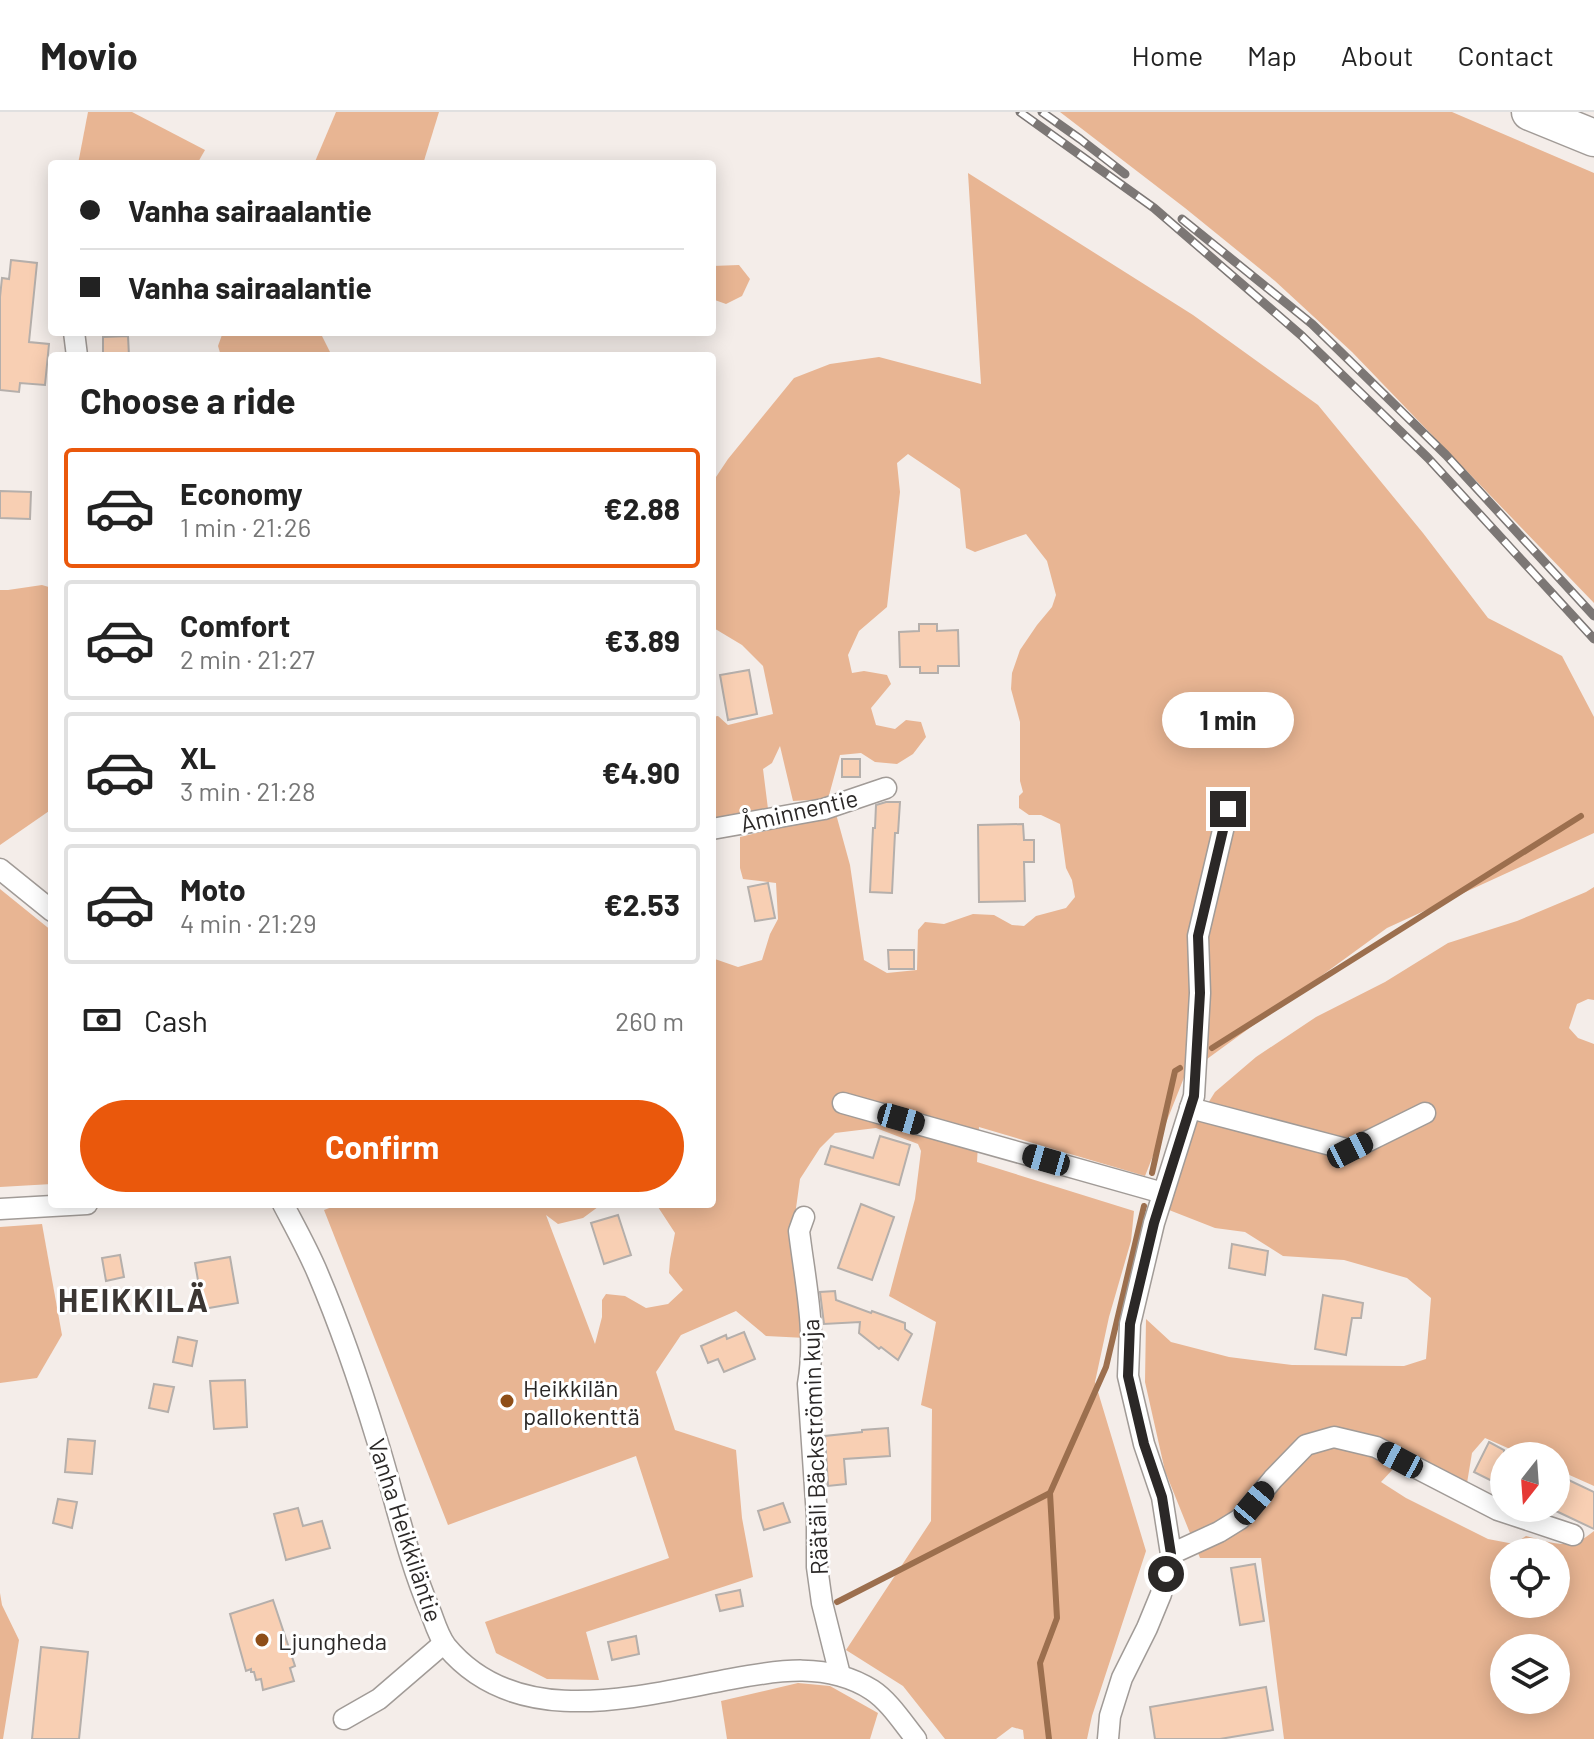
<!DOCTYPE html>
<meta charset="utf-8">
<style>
:root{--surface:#fff;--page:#f2f2f2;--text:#222;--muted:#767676;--line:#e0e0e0;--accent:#ea580c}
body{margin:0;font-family:Barlow,sans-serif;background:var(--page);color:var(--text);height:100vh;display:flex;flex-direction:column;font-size:30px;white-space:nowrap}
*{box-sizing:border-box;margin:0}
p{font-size:26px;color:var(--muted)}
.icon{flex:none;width:44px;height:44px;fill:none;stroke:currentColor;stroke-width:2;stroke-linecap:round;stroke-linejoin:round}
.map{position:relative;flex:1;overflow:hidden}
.drawer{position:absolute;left:48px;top:240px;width:668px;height:856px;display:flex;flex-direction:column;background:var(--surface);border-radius:8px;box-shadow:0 4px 20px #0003}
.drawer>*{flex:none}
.top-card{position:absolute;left:48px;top:48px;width:668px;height:176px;border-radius:8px;box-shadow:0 4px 20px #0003;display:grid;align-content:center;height:176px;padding:0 32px;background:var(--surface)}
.needle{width:52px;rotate:197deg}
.tools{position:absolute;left:1490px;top:1330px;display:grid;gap:16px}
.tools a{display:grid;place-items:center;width:80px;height:80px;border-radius:50%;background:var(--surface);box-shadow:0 4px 20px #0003;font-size:40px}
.end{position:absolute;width:36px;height:36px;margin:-18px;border:10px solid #2b2827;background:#fff;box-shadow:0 0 0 4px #fff}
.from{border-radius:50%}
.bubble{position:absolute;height:56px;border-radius:28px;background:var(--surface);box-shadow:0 4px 20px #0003;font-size:26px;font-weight:700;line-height:56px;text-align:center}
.car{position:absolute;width:24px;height:48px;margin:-24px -12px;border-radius:10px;box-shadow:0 0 6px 2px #0007;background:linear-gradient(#222 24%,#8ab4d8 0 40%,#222 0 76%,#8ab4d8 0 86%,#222 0)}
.top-card b{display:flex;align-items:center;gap:28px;height:76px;font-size:30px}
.top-card b+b{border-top:2px solid var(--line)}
.top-card i{width:20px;height:20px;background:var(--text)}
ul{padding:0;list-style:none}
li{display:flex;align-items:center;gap:24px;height:120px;margin:0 16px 12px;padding:0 16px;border:4px solid var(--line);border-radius:8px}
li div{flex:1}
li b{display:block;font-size:30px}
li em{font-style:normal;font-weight:700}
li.current{border-color:var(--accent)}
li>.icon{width:72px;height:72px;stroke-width:1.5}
h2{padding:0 32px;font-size:36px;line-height:96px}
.pay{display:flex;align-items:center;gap:20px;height:88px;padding:0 32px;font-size:30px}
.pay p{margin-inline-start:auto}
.action{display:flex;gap:16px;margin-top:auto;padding:16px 32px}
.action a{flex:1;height:92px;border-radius:48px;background:var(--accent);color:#fff;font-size:32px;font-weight:700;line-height:92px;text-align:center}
header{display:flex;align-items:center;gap:48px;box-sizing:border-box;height:112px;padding:0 40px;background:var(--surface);border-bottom:2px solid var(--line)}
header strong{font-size:38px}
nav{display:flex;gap:44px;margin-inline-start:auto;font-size:28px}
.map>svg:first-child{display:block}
</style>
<header>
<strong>Movio</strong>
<nav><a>Home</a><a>Map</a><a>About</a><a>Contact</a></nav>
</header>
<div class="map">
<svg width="1594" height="1627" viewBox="0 0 1594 1627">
<rect width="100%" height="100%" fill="#f4ede9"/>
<!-- green -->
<g fill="#e8b593" fill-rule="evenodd">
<polygon points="88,0 132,0 205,38 197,52 78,52"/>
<polygon points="336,0 439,0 423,52 314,52"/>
<polygon points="1060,0 1452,0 1594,61 1594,491 1352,240 1275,169 1185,96"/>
<polygon points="968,61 1193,203 1318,293 1423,421 1488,506 1562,544 1594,605 1594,721 1387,816 1185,963 1145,1064 979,1015 977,1050 1134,1099 1131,1129 1109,1205 1095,1270 1146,1439 1092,1604 1087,1627 1024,1627 1023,1618 1012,1615 996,1627 945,1627 903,1574 846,1538 931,1409 932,1297 921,1293 936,1210 889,1184 915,1087 921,1039 918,1032 876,1016 835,1021 820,1036 800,1067 793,1118 806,1226 766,1224 736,1199 681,1223 656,1260 675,1318 736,1338 742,1406 753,1465 586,1520 599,1568 547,1567 496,1541 485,1510 669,1446 636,1344 448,1413 324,1098 340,1092 602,1092 583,1106 558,1112 546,1103 595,1232 602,1205 602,1188 606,1182 625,1184 646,1196 668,1192 683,1178 669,1161 670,1147 675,1121 658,1095 635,1092 712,1092 712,846 738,855 762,848 770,822 778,807 776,771 743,767 740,756 740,725 836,702 850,753 864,848 887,861 917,858 918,818 925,810 944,812 973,802 994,803 1012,813 1024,814 1036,804 1066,796 1075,785 1072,768 1066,756 1060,712 1041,703 1029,703 1019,696 1019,684 1023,680 1020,669 1020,610 1011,577 1012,561 1020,538 1037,513 1052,495 1056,483 1047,449 1026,422 975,440 966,436 960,377 908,342 897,351 900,380 887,495 859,519 848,543 852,561 864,559 887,563 891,572 871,596 876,613 895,617 906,608 921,610 926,625 913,642 897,652 875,650 861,641 840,643 828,687 793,689 780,634 772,651 763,657 768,697 712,707 712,605 718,604 728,613 773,602 763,554 742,533 712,515 712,371 728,347 794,266 830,252 879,245 981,272"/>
<polygon points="739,153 750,167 742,184 726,192 712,187 712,154"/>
<polygon points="223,220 320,220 332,244 221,244 218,234"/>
<polygon points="42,473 52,476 52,697 0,733 0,478 8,478"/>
<path d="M1594 775V888L1588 887 1577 892 1569 916 1578 926 1594 932V1374L1556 1357V1344H1526L1485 1326 1472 1341 1467 1371 1454 1382 1416 1359 1394 1356 1381 1370 1406 1386 1488 1427 1514 1432 1526 1424C1555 1431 1569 1440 1594 1419V1627H1284L1261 1446H1200L1165 1359 1145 1270 1146 1207 1171 1230 1229 1245 1292 1253 1404 1254 1426 1247 1431 1186 1407 1166 1344 1148 1283 1144 1245 1120 1215 1116 1169 1098 1187 1043 1182 1039 1190 1020 1215 980 1256 945 1316 905 1385 870 1448 831 1517 809 1586 780ZM1504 1440H1556V1492H1504ZM1504 1536H1556V1588H1504Z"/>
<polygon points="0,777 52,819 52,1072 0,1075"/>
<polygon points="42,1112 62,1223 37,1266 0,1271 0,1115"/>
<polygon points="0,1481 2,1493 19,1528 3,1627 0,1627"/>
<polygon points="798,1571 830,1574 878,1601 870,1627 727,1627 721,1589"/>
</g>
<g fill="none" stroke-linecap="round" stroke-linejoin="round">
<!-- stream -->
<g stroke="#9c6f4e" stroke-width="6">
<polyline points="1212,936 1581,704"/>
<polyline points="1152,1061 1175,959 1180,956"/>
<polyline points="837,1490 1050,1381 1106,1255 1144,1094"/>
<polyline points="1049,1627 1040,1551 1057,1506 1050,1381"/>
</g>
</g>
<!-- building -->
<g fill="#f8cfb3" stroke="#b5afab" stroke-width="2">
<polygon points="11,148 37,151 29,230 49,232 45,273 20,271 19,280 0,278 0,185 2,166 9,167"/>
<polygon points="128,224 129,244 103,244 103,225"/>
<polygon points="0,379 31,380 30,407 0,406"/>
<polygon points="919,512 937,512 937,519 958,518 959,554 938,554 938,561 920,561 920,555 900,555 899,520 919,519"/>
<polygon points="749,558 757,602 728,608 720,563"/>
<rect x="842" y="647" width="18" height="18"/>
<polygon points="886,690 900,690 898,721 895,721 892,781 870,780 873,716 875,716 876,693"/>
<polygon points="1023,712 1024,728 1034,728 1034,750 1024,750 1025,789 979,790 978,713"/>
<polygon points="768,771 775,806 755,809 748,775"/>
<polygon points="888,838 914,838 914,857 889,857"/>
<polygon points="880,1024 910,1033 899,1073 825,1052 831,1034 873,1046"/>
<polygon points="861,1092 894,1105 872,1168 838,1156"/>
<polygon points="618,1103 631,1143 604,1152 591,1111"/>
<polygon points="1232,1132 1268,1139 1265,1163 1229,1156"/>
<polygon points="120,1143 124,1165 106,1169 102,1146"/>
<polygon points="230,1145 238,1191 203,1197 195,1151"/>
<polygon points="835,1179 836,1188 871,1201 872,1199 905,1211 905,1217 912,1222 898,1248 881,1235 879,1237 859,1221 860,1210 824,1212 820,1180"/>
<polygon points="1323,1183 1363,1191 1361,1206 1352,1206 1346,1243 1315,1237"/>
<polygon points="744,1220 755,1247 724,1260 718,1247 708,1251 701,1234 726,1223 727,1227"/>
<polygon points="178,1225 197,1229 192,1254 173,1250"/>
<polygon points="245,1268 247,1315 214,1317 210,1269"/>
<polygon points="154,1272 174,1275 168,1300 149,1296"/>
<polygon points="888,1316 890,1344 844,1347 846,1372 828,1374 825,1324 862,1320 862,1318"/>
<polygon points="68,1327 95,1329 92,1362 65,1360"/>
<polygon points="1489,1330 1504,1338 1504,1375 1474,1360"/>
<polygon points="1556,1362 1594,1380 1594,1417 1556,1399"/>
<polygon points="58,1387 77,1390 72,1416 53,1411"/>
<polygon points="783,1391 790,1410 764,1418 758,1399"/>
<polygon points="298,1396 303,1414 322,1409 330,1436 286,1448 274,1402"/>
<polygon points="1255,1452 1264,1509 1240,1513 1231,1456"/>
<polygon points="740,1478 743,1494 720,1499 716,1483"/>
<polygon points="273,1488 295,1554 290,1556 294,1569 263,1578 261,1567 256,1568 254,1560 251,1560 251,1557 246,1559 230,1502"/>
<polygon points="636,1524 639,1542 612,1548 608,1530"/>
<polygon points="41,1535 88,1540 79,1627 32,1627"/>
<polygon points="1266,1575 1273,1618 1220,1627 1155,1627 1150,1595"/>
</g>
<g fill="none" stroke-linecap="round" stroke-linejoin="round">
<!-- minor casing -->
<g stroke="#a19b97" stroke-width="23">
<g id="minor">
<polyline points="74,220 77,244"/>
<polyline points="712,717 824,697 886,676"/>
<polyline points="0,757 52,799"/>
<polyline points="843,991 1163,1081"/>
<polyline points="1190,996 1350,1038 1425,1001"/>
<path d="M283 1092C295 1115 308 1138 318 1162 341 1216 360 1272 377 1328 395 1386 407 1445 431 1501 435 1512 439 1525 446 1534 517 1620 638 1584 731 1567 778 1558 828 1550 872 1578 889 1589 903 1611 916 1627"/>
<polyline points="0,1097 87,1092"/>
<path d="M804 1105 799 1119C805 1169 817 1221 808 1272L817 1405V1455L822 1491 840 1563"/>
<polyline points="1171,1442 1219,1420 1240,1407 1273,1367 1306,1333 1334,1325 1376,1335 1498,1398 1573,1423"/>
<polyline points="344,1607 379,1587 443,1532"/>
<polyline points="1108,1627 1110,1604 1122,1566 1147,1516 1161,1482 1171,1442 1162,1385 1144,1332 1128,1264 1130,1212 1154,1111 1194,984 1200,881 1198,824 1228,697"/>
</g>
</g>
<!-- motorway casing -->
<g stroke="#a19b97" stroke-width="39">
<polyline id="motorway" points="1530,0 1594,26"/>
</g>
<!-- minor -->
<use href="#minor" stroke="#fff" stroke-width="20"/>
<!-- motorway -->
<use href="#motorway" stroke="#fff" stroke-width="36"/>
<!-- rail casing -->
<g stroke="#7c7775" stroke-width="9">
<g id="rail">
<polyline points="1020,0 1154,96 1302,224 1428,346 1594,527"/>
<polyline points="1042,0 1080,27 1125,62"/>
<polyline points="1182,107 1312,212 1446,343 1594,504"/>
</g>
</g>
<!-- rail -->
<use href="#rail" stroke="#fff" stroke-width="6" stroke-dasharray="18" stroke-linecap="butt"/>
</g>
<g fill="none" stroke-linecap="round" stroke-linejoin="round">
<!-- route -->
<polyline stroke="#2b2827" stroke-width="10" points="1166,1462 1171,1442 1162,1385 1144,1332 1128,1264 1130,1212 1154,1111 1194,984 1200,881 1198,824 1228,697"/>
</g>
<!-- markers -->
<g fill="#8e4e18" stroke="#fff" stroke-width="3">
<circle cx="507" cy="1289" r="8"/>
<circle cx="262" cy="1528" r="8"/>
</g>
<g text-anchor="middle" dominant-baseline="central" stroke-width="6" stroke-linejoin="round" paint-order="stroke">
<!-- street labels -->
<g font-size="24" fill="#2b2827" stroke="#fff">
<text transform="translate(799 698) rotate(-13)">Åminnentie</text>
<text transform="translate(814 1335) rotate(-92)">Räätäli Bäckströmin kuja</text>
<text transform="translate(406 1418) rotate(72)">Vanha Heikkiläntie</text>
</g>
<!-- poi labels -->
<g font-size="24" fill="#2b2827" stroke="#fff" text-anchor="start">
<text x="523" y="1275">Heikkilän<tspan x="523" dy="28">pallokenttä</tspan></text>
<text x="278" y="1528">Ljungheda</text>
</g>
<!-- district labels -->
<g font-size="32" font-weight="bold" letter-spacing="2" fill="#3b3633" stroke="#fff">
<text x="134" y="1187">HEIKKILÄ</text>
</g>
</g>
</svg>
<div class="tools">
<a><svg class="needle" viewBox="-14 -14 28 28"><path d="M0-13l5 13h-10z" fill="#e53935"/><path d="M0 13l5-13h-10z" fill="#767676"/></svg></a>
<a><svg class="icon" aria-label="locate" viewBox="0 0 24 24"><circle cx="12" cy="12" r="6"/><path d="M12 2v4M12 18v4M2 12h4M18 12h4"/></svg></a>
<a><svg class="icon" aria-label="layers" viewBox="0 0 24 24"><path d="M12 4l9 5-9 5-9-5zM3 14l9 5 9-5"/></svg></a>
</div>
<i class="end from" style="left:1166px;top:1462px"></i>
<i class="end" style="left:1228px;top:697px"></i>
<div class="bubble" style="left:1162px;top:580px;width:132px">1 min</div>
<i class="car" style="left:901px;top:1007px;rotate:106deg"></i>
<i class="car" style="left:1350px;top:1038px;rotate:63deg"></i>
<i class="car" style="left:1046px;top:1048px;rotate:286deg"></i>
<i class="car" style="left:1400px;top:1348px;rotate:298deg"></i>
<i class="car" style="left:1254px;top:1391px;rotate:40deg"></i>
<div class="top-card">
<b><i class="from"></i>Vanha sairaalantie</b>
<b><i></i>Vanha sairaalantie</b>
</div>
<section class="drawer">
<h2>Choose a ride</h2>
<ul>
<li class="current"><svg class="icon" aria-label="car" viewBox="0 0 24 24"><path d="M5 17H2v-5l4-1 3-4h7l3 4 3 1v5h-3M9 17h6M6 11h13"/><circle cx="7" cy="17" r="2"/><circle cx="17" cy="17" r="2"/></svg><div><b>Economy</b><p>1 min · 21:26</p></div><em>€2.88</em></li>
<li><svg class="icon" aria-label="car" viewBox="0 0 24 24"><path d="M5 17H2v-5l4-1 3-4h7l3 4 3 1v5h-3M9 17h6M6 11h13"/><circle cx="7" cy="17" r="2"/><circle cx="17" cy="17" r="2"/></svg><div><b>Comfort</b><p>2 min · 21:27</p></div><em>€3.89</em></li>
<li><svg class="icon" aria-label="car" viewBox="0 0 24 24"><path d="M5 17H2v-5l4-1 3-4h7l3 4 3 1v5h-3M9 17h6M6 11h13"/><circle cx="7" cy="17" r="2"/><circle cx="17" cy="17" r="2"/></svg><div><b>XL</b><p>3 min · 21:28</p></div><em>€4.90</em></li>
<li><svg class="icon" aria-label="car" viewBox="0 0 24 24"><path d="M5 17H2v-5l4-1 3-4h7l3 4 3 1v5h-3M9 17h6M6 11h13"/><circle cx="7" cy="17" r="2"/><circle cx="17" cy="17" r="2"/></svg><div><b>Moto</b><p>4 min · 21:29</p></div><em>€2.53</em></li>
</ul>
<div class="pay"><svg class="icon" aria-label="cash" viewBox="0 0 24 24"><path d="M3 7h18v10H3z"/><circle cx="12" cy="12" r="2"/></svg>Cash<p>260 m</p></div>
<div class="action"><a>Confirm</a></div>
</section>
</div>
